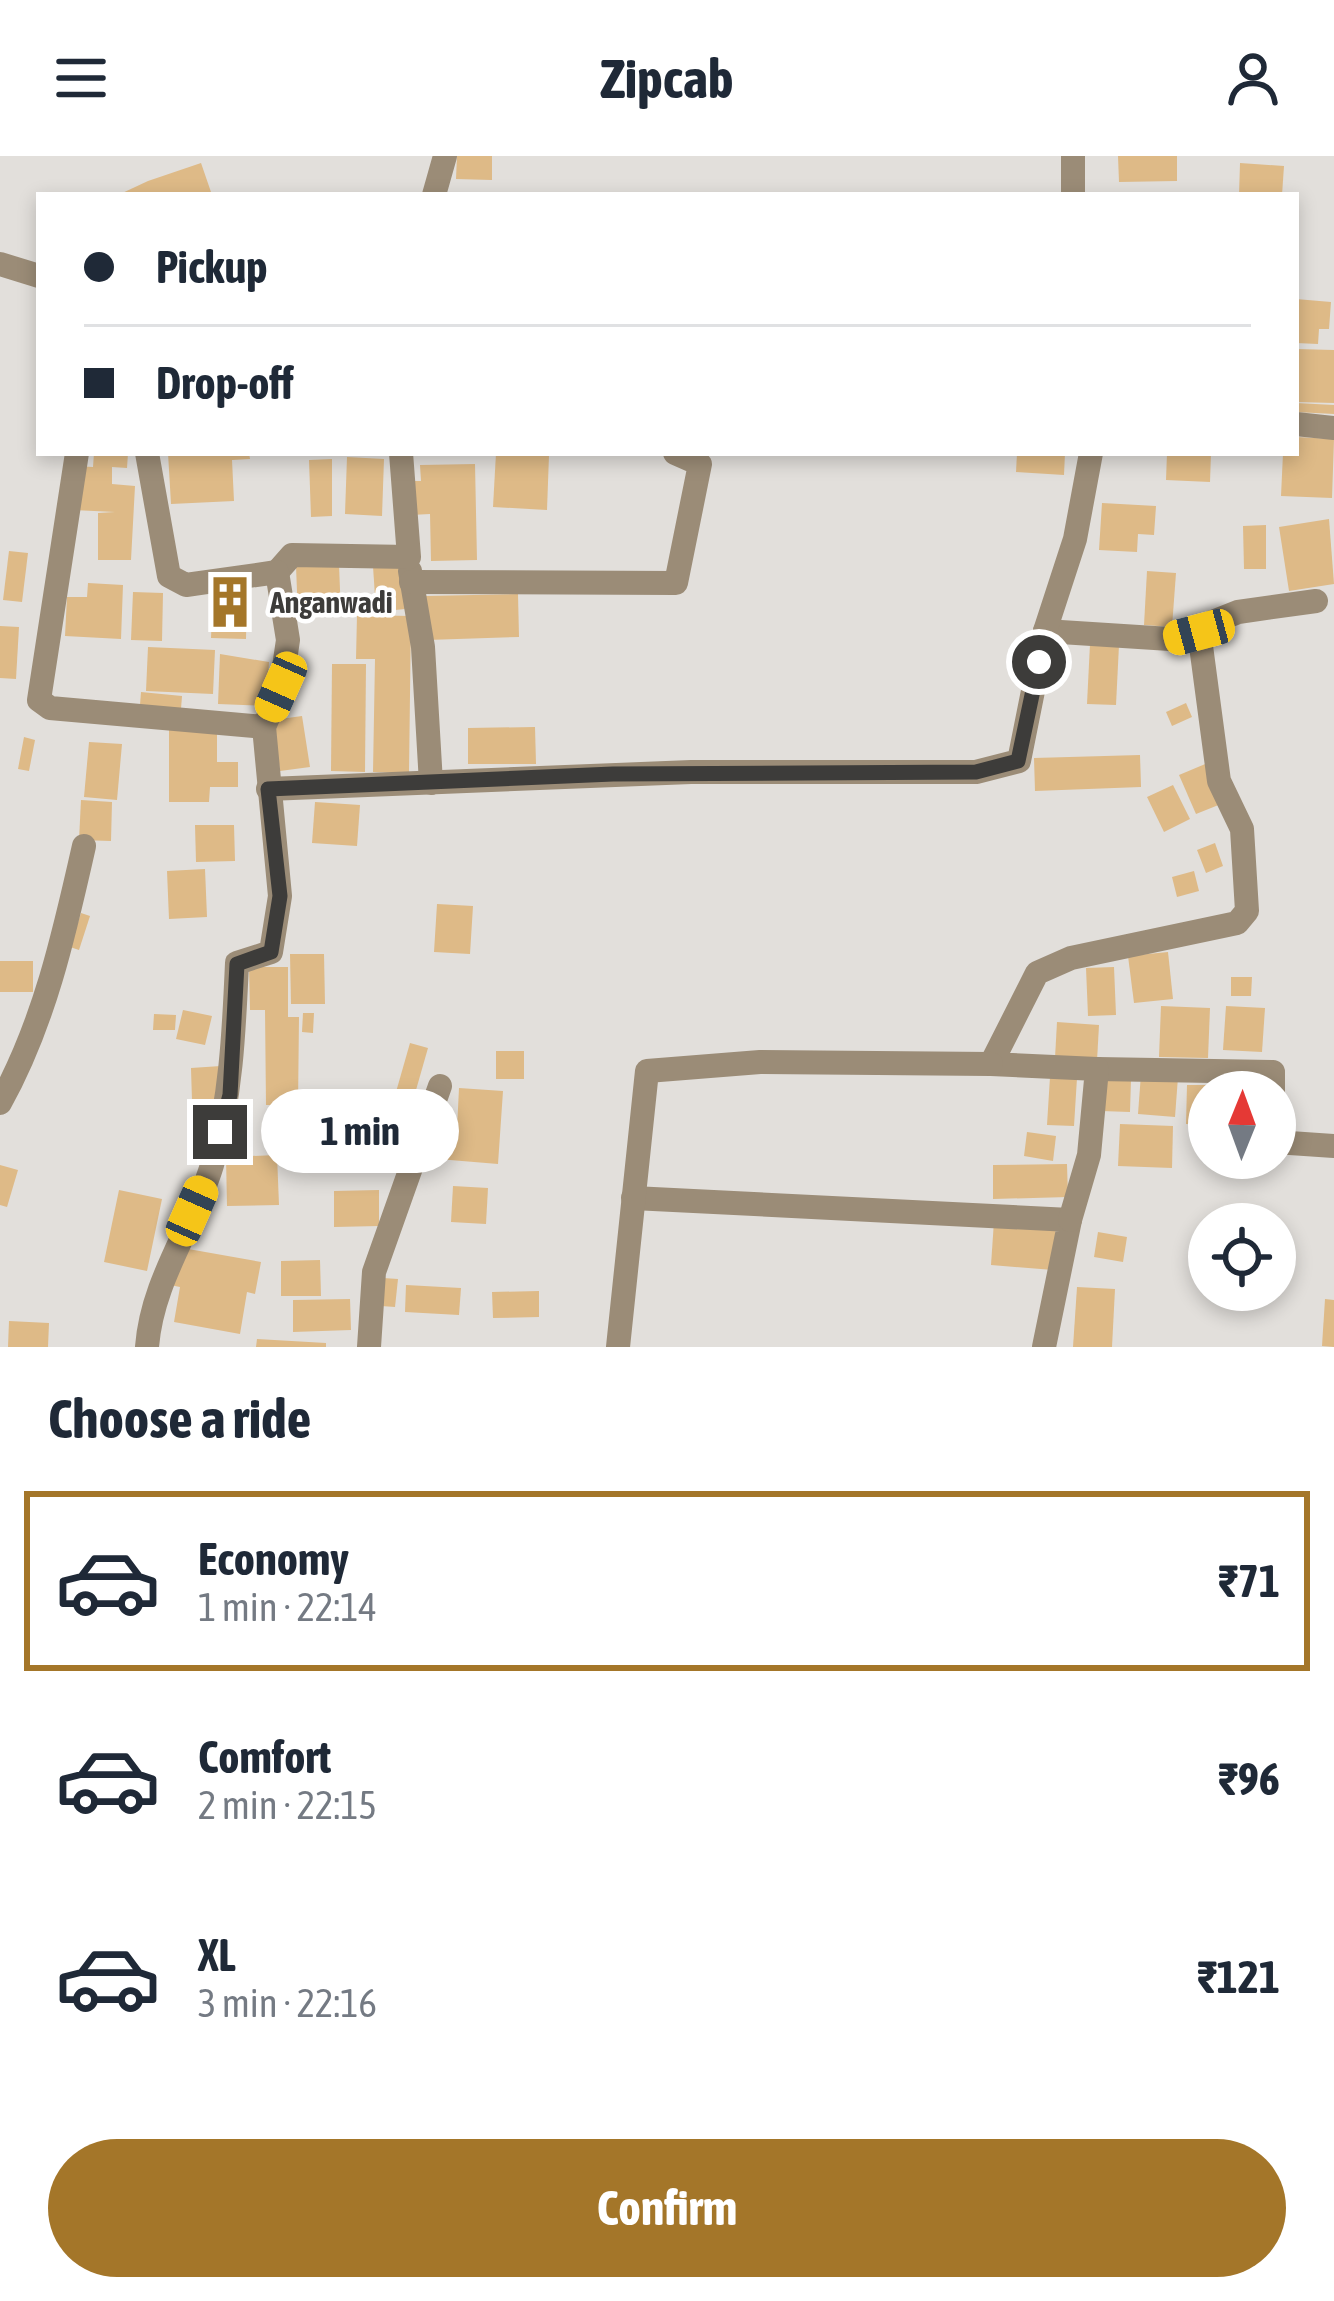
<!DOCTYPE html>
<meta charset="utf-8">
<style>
:root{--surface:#fff;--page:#f6f6f7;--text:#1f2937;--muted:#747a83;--line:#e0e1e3;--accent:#a47629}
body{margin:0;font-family:"Asap Condensed",sans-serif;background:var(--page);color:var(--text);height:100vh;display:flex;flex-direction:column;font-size:45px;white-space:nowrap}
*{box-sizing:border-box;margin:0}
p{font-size:39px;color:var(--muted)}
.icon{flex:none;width:66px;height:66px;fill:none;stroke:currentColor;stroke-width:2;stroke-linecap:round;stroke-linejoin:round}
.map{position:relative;height:1191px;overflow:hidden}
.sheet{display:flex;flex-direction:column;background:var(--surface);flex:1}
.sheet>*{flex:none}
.guide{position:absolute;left:36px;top:36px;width:1263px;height:264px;border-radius:0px;box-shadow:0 6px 18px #0003;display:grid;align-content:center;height:264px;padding:0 48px;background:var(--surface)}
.needle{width:78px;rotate:1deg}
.controls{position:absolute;left:1188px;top:915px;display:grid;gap:24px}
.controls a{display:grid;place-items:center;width:108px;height:108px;border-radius:50%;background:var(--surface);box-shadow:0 6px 18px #0003;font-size:60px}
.end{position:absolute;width:54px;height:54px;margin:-27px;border:15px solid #3d3c3a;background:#fff;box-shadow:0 0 0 6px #fff}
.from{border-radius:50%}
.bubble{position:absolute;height:84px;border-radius:42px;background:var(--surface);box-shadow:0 6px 18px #0003;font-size:39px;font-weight:700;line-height:84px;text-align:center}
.car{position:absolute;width:36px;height:72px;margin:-36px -18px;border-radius:15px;box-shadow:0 0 9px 3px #0007;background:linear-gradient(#f5c518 24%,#345 0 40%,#f5c518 0 76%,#345 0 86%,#f5c518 0)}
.guide b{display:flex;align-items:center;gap:42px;height:114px;font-size:45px}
.guide b+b{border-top:3px solid var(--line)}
.guide i{width:30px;height:30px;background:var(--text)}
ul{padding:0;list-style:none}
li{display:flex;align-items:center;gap:36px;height:180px;margin:0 24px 18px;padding:0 24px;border:6px solid transparent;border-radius:0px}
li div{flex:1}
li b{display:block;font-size:45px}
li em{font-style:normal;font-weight:700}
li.on{border-color:var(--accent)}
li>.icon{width:108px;height:108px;stroke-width:1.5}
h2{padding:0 48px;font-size:54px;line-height:144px}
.cta{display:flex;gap:24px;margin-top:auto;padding:24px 48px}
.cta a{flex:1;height:138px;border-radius:72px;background:var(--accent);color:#fff;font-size:48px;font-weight:700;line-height:138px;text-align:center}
header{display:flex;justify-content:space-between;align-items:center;height:156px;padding:0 48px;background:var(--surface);font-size:54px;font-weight:700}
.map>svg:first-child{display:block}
</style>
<header><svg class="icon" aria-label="menu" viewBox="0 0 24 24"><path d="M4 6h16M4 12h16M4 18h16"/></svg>Zipcab<svg class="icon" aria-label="person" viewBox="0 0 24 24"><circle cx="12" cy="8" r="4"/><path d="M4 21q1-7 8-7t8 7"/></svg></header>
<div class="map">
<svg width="1334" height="1191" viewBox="0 0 1334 1191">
<rect width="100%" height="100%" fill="#e2dfdb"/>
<!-- building -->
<g fill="#deba87">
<polygon points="457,0 492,0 492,24 456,23"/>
<polygon points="1118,0 1177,0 1177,25 1119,26"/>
<polygon points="201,7 212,39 118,39 148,25"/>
<polygon points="1240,7 1284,10 1282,39 1239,39"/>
<polygon points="1296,143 1331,146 1329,173 1319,173 1318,188 1296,187"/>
<polygon points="1296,193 1334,194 1334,247 1296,246"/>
<polygon points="1296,247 1334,249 1334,258 1296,256"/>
<polygon points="1296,281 1334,283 1332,342 1281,340 1283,297 1296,297"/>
<polygon points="94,297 128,297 127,312 112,311 112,328 135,330 131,404 98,404 98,357 115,356 73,354 75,310 93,311"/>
<polygon points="168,297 249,297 250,303 232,304 234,345 171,348"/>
<polygon points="496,297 549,299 547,354 493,351"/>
<polygon points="1017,297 1065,297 1064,319 1016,316"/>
<polygon points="1167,297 1211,297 1210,326 1166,324"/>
<polygon points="347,301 384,303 382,360 345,358"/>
<polygon points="332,303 332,360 311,361 309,304"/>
<polygon points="475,308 477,404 431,405 430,358 411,359 410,325 421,325 420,309"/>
<polygon points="1102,347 1156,350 1154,379 1138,378 1137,396 1099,394"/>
<polygon points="1329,363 1334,428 1289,435 1279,371"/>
<polygon points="1266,369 1266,413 1244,413 1243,370"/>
<polygon points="9,395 28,397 22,446 3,444"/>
<polygon points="339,408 341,460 298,461 296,410"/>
<polygon points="401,408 405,453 376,456 373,410"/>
<polygon points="1147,415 1176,417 1172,471 1144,469"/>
<polygon points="88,427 123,429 121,483 65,480 67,441 87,441"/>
<polygon points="213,433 247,433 246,483 211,482"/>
<polygon points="133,436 163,437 162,485 131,484"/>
<polygon points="518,438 519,481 427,484 426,440"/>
<polygon points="357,459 411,460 409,617 373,616 375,503 356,503"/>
<polygon points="0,470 19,471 16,523 0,522"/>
<polygon points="1090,488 1119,489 1116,549 1087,548"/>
<polygon points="148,491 215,494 213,538 146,535"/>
<polygon points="220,498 269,506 266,550 218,548"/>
<polygon points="332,508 366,508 365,616 331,615"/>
<polygon points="141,536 182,540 181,553 140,549"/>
<polygon points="1186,547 1192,561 1172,570 1166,556"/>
<polygon points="302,560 310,611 280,615 273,564"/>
<polygon points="535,571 536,608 468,608 468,572"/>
<polygon points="169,573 217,573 217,606 238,606 238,631 210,631 209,646 169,646"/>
<polygon points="24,581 35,584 29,615 18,613"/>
<polygon points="89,586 122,588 117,644 84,641"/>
<polygon points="1140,599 1141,631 1035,635 1034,602"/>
<polygon points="1210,606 1226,646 1196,658 1179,619"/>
<polygon points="1173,629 1190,663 1164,676 1147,641"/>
<polygon points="81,644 112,646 111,685 79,684"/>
<polygon points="315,646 360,649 357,690 312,687"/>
<polygon points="195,669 234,669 235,705 196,706"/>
<polygon points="1215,687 1223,710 1206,717 1197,694"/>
<polygon points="205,713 207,761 169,763 167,715"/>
<polygon points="1194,715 1199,735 1177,741 1172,721"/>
<polygon points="437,748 473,750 470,798 434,796"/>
<polygon points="81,757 90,760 79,794 70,791"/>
<polygon points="1168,796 1173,843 1134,847 1128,800"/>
<polygon points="290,798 324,798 325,848 291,848"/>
<rect x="0" y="805" width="33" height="31"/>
<polygon points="249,811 288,811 288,861 299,861 298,949 266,949 265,854 250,854"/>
<polygon points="1114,811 1116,859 1088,860 1086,812"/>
<polygon points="1231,821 1252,821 1251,840 1231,840"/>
<polygon points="1161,850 1210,852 1208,902 1159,901"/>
<polygon points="1226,850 1265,852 1262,896 1223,894"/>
<polygon points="183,854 212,860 205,889 176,883"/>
<polygon points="303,857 314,857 313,877 302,876"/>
<polygon points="154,858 176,859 175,874 153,874"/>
<polygon points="1057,866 1099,869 1097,905 1055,902"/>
<polygon points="410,887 428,892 412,948 394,943"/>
<rect x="496" y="895" width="28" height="28"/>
<polygon points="221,910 223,944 192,945 191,912"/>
<polygon points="1223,917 1267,919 1267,936 1222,936"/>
<polygon points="1141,918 1178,921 1175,961 1138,958"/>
<polygon points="1050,921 1077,922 1074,970 1047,969"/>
<polygon points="1102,922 1131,923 1130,956 1101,955"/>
<polygon points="1187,929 1213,929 1209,969 1186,968"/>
<polygon points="459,932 503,935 498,1008 438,1003 441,972 457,973"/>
<polygon points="356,952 405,965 396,998 347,985"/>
<polygon points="1120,968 1173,970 1172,1012 1118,1010"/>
<polygon points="1027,976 1056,980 1053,1005 1024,1000"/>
<polygon points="277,999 279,1049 227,1050 226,1001"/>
<polygon points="1067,1008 1068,1041 993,1043 993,1009"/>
<polygon points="0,1009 18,1014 7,1051 0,1049"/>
<polygon points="453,1030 488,1032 486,1068 451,1066"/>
<polygon points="119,1034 162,1043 147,1115 104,1106"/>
<polygon points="379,1034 379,1070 334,1071 334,1035"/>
<polygon points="994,1065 1056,1069 1053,1114 991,1109"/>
<polygon points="1098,1076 1127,1081 1123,1106 1094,1101"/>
<polygon points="177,1091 261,1106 255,1138 247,1136 240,1178 174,1166 180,1131 170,1129"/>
<polygon points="320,1104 321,1140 281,1140 281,1105"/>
<polygon points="383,1122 398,1123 395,1151 381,1150"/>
<polygon points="406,1129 461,1132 459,1159 405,1156"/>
<polygon points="1077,1131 1115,1133 1112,1191 1073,1191"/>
<polygon points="539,1135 539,1161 493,1162 492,1136"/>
<polygon points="350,1143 351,1174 293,1176 293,1144"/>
<polygon points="1325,1143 1334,1144 1334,1191 1322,1190"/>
<polygon points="9,1165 49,1167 48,1191 8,1191"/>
<polygon points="257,1183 326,1187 326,1191 256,1191"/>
</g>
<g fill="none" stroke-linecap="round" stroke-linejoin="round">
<!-- street -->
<g stroke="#9b8c77" stroke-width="24">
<polyline points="1073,0 1073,39"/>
<polyline points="434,39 445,0"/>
<polyline points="0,108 39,120"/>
<polyline points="1296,268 1334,272"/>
<polyline points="77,297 39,544 50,552 264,571"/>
<polyline points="410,415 423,491 431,627"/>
<polyline points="277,416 292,399 409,401 401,297"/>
<polyline points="411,426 676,427 700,308 675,297"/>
<polyline points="1045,475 1170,483 1238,456 1316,445"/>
<polyline points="268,633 691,616 976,616 1019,605 1045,475 1075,383 1091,297"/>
<polyline points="1097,913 1273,916 1273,936"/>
<path d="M0 947C44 868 64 779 84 690"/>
<polyline points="1275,986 1334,990"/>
<polyline points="633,1042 1070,1064 1044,1191"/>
<polyline points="1070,1064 1089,999 1097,913 991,908 1037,817 1071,802 1237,767 1247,755 1242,673 1219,625 1199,475"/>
<path d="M147 1191C152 1124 193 1072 212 1009 231 943 234 876 237 807L271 796 280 740 264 571 281 531 288 484 277 416 186 429 169 420 147 297"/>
<polyline points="369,1191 374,1116 440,930"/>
<polyline points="618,1191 647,915 760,906 991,908"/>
</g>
</g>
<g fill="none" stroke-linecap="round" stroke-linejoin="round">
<!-- route -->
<polyline stroke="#3d3c3a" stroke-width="15" points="220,976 230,939 237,808 271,796 280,740 268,633 613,618 976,616 1018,605 1039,506"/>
</g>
<!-- icons -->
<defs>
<g id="building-bare" transform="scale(4.14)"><path d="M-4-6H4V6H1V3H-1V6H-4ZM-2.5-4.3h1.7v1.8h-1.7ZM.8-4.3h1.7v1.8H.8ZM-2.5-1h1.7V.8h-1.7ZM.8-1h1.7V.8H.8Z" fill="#a47629" stroke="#fff" stroke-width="2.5" paint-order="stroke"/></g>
</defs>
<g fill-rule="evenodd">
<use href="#building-bare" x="230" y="446"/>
</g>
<g text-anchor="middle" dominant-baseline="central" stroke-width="9" stroke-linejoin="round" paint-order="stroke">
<!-- poi labels -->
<g font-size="30" font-weight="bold" fill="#3d3c3a" stroke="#fff" text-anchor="start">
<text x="270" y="446">Anganwadi</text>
</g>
</g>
</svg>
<div class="controls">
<a><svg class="needle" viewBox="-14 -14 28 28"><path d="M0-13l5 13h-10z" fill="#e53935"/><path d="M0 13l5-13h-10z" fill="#747a83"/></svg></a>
<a><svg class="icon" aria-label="locate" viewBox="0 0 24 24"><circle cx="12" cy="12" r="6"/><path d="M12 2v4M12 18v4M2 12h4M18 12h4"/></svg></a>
</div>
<i class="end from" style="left:1039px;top:506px"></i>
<i class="end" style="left:220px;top:976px"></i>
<div class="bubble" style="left:261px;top:933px;width:198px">1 min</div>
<i class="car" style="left:1199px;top:476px;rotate:255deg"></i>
<i class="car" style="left:281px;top:531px;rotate:204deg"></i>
<i class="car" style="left:192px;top:1055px;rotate:24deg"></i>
<div class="guide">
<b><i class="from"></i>Pickup</b>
<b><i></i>Drop-off</b>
</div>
</div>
<section class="sheet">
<h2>Choose a ride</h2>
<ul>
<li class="on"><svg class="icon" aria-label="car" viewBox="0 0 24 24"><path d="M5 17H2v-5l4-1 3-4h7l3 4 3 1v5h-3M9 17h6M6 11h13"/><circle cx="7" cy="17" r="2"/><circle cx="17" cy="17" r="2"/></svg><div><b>Economy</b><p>1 min · 22:14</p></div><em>₹71</em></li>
<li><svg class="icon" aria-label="car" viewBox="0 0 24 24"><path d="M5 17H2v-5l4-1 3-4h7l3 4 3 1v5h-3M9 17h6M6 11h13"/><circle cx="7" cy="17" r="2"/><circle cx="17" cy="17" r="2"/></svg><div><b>Comfort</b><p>2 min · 22:15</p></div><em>₹96</em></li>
<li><svg class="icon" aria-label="car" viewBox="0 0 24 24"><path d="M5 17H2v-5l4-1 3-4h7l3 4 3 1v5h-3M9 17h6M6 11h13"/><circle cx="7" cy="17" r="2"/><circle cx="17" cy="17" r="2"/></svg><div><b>XL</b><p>3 min · 22:16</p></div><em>₹121</em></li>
</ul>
<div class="cta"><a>Confirm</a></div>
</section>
